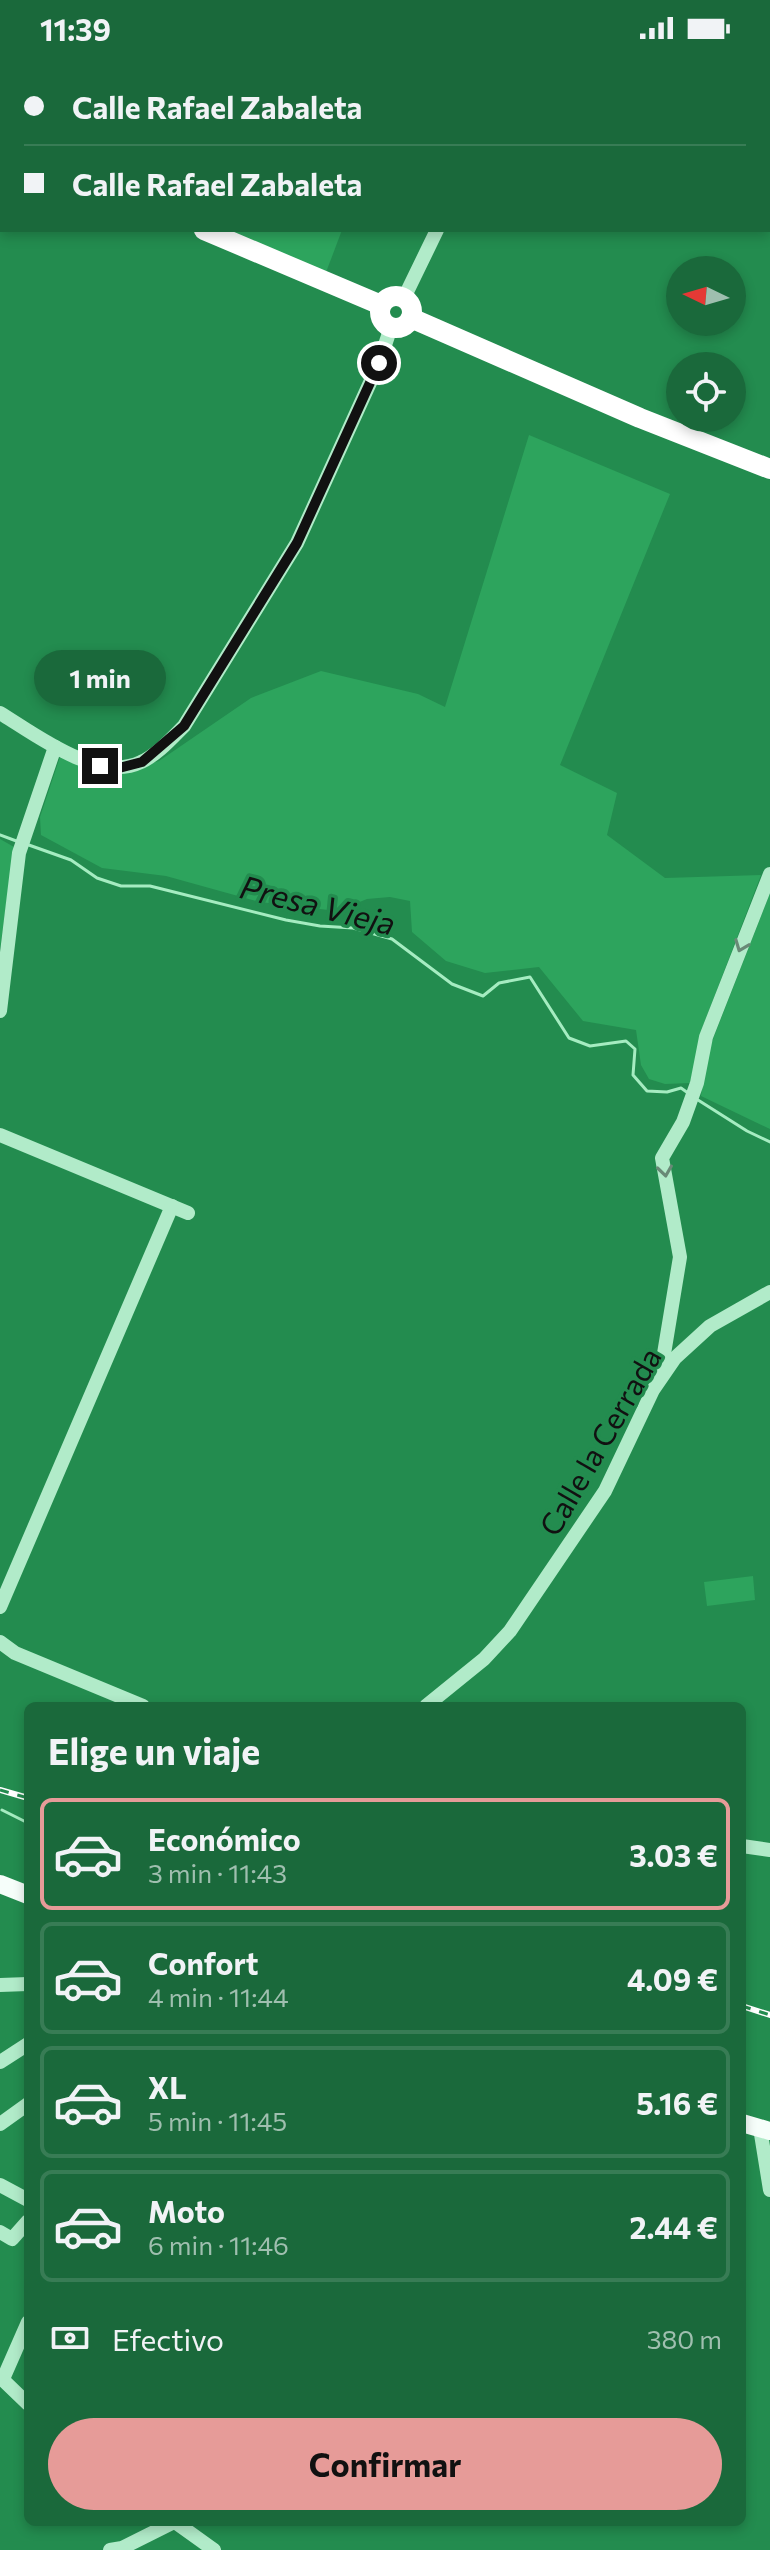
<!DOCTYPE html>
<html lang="es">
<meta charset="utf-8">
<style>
:root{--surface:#1a693b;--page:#277146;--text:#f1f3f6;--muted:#9fbfaf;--line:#387c55;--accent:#e69b98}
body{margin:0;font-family:Commissioner,sans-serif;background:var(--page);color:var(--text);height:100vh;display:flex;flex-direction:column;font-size:30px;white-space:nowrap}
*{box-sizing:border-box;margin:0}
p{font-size:26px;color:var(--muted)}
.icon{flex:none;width:44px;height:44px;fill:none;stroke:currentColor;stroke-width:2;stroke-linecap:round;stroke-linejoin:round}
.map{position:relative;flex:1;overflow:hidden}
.details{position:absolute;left:24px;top:1646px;width:722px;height:824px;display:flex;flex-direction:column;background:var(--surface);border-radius:12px;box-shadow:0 4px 12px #0003}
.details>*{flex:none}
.top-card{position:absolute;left:0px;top:0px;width:770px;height:176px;box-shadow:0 4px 12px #0003;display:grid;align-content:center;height:176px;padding:0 24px;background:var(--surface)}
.needle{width:52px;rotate:275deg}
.buttons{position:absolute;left:666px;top:200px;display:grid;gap:16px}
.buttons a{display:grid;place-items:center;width:80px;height:80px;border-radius:50%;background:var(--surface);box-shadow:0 4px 12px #0003;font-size:40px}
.end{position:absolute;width:36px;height:36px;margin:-18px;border:10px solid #111;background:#fff;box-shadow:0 0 0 4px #fff}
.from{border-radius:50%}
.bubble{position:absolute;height:56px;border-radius:28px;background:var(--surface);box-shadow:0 4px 12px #0003;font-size:26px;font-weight:700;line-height:56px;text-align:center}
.top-card b{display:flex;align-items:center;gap:28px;height:76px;font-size:30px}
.top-card b+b{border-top:2px solid var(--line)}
.top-card i{width:20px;height:20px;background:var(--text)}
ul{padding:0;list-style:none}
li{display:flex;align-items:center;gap:24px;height:112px;margin:0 16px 12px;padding:0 8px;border:4px solid var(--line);border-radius:12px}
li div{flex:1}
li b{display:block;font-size:30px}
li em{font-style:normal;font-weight:700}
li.active{border-color:var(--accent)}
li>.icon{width:72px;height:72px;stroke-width:1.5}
h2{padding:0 24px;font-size:36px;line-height:96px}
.pay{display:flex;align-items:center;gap:20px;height:88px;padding:0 24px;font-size:30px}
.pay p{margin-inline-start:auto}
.cta{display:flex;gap:16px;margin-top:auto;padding:16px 24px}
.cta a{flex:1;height:92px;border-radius:48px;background:var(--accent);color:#111;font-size:32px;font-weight:700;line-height:92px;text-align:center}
.status{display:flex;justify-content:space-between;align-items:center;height:56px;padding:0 40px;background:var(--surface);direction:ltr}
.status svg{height:22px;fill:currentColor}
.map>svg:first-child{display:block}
</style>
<div class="status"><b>11:39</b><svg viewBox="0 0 49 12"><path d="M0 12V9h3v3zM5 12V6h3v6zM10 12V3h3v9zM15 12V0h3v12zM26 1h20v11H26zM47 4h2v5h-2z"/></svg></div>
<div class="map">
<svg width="770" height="2494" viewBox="0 0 770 2494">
<rect width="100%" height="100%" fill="#238c4f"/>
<!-- green -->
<g fill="#2da45d">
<polygon points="105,0 361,0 104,2"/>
<polygon points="223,174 342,174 325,219"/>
<polygon points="529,379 670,438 560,709 617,737 607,779 665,822 761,819 703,970 690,1027 665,1028 649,1023 641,1009 636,974 583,965 539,911 485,917 446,905 412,876 410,845 390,841 367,843 337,855 260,846 166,820 102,812 41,779 40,761 60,701 110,718 159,705 251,642 321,615 418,638 445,651"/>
<polygon points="0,783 14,791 0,893"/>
<polygon points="770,837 770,1073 701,1040 706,1001"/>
<polygon points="753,1520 755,1544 707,1550 704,1526"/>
</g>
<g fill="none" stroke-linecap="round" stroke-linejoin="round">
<!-- stream -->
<g stroke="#a5ecc1" stroke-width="3">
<polyline points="0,779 19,786"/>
<polyline points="26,788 71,804 97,822 121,830 150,830 286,864 320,870 353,872 392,883 452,928 483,940 499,927 530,921 569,982 590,990 626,985 635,993 633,1019 647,1035 667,1036 681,1032 688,1037"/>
<polyline points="698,1044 747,1075 770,1086"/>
<polyline points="2,1754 28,1767"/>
</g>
<!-- minor -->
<g stroke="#b1ebc9" stroke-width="14">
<polyline points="694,0 695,2"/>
<polyline points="530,2 531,0"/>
<polyline points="736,2 737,0"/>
<polyline points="768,77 770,78"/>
<polyline points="0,78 2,79"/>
<polyline points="404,242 437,174"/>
<path d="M0 657C36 679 98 727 141 706 157 699 172 682 184 670L297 487 379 307 391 271"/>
<polyline points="0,955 19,797 55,691"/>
<polyline points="0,1079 188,1157"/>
<polyline points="660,1322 680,1201 662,1102 683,1066 697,1027 706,981 770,818"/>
<polyline points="0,1551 172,1150"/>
<polyline points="0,1586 15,1597 143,1650"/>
<polyline points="426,1650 484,1603 510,1575 605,1435 653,1334 675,1302 710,1270 770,1236"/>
<polyline points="742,1790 770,1794"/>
<polyline points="0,1929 28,1928"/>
<polyline points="0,2006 28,1988"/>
<polyline points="0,2068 28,2048"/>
<polyline points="760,2072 770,2134"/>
<polyline points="0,2129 28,2144"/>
<polyline points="0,2176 12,2183 28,2165"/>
<polyline points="0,2321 28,2348"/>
<polyline points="3,2323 28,2266"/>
<polyline points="175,2466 214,2494"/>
<polyline points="110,2494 122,2492 174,2466"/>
</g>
<!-- major -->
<g stroke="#f6fefa" stroke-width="18">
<polyline points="0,1828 28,1839"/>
<polyline points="742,2067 770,2075"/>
</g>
<!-- highway -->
<g stroke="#fff" stroke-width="20">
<polyline points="0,60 2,61"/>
<polyline points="204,174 381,249"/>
<circle cx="396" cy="256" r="16"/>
<polyline points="411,262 640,362 770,413"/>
</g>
<!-- rail casing -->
<g stroke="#fff" stroke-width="6">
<g id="rail">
<polyline points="0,1734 28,1742"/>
<polyline points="742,1950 770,1959"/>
</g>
</g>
<!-- rail -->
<use href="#rail" stroke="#238c4f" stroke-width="3" stroke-dasharray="9" stroke-linecap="butt"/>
</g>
<!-- one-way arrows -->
<defs><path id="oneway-chevron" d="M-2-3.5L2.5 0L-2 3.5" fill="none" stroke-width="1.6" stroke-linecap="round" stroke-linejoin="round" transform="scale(2)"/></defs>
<g stroke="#698976">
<use href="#oneway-chevron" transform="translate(741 890) rotate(111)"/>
<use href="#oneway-chevron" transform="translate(665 1115) rotate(82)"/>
</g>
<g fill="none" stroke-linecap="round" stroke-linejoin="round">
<!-- route -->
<polyline stroke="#111" stroke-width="10" points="100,710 119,712 142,706 184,670 297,487 379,307"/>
</g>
<g text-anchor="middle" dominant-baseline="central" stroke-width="7" stroke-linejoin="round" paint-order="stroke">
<!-- street labels -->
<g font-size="30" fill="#111" stroke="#238c4f">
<text transform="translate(599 1385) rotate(-60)">Calle la Cerrada</text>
</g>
<!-- water labels -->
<g font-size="32" font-style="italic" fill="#111" stroke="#238c4f">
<text transform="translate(318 848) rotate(14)">Presa Vieja</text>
</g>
</g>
</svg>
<div class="buttons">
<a><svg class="needle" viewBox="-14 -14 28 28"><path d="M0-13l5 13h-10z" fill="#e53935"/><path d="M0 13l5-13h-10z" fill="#9fbfaf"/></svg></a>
<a><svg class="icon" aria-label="locate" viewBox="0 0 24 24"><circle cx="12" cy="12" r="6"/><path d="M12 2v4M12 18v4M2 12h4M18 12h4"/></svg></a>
</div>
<i class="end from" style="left:379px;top:307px"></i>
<i class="end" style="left:100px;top:710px"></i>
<div class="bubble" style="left:34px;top:594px;width:132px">1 min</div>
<div class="top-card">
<b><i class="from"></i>Calle Rafael Zabaleta</b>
<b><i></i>Calle Rafael Zabaleta</b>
</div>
<section class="details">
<h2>Elige un viaje</h2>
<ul>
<li class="active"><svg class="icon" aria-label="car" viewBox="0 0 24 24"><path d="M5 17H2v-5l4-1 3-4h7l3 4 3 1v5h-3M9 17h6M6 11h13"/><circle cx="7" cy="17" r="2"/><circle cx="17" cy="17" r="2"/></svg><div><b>Económico</b><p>3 min · 11:43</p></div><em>3.03 €</em></li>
<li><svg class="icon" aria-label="car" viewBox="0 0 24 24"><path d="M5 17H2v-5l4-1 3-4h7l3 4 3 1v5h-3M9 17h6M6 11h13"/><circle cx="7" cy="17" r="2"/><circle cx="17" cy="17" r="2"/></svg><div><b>Confort</b><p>4 min · 11:44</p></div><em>4.09 €</em></li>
<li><svg class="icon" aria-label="car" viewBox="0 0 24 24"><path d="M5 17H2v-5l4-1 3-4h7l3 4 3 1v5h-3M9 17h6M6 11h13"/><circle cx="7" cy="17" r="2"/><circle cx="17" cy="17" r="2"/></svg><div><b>XL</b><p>5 min · 11:45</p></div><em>5.16 €</em></li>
<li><svg class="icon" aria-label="car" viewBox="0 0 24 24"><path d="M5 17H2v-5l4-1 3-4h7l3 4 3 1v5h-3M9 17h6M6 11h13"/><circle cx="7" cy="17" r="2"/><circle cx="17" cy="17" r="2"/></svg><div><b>Moto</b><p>6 min · 11:46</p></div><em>2.44 €</em></li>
</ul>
<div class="pay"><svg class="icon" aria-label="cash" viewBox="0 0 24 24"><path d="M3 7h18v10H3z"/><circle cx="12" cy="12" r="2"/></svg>Efectivo<p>380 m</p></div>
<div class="cta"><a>Confirmar</a></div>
</section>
</div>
